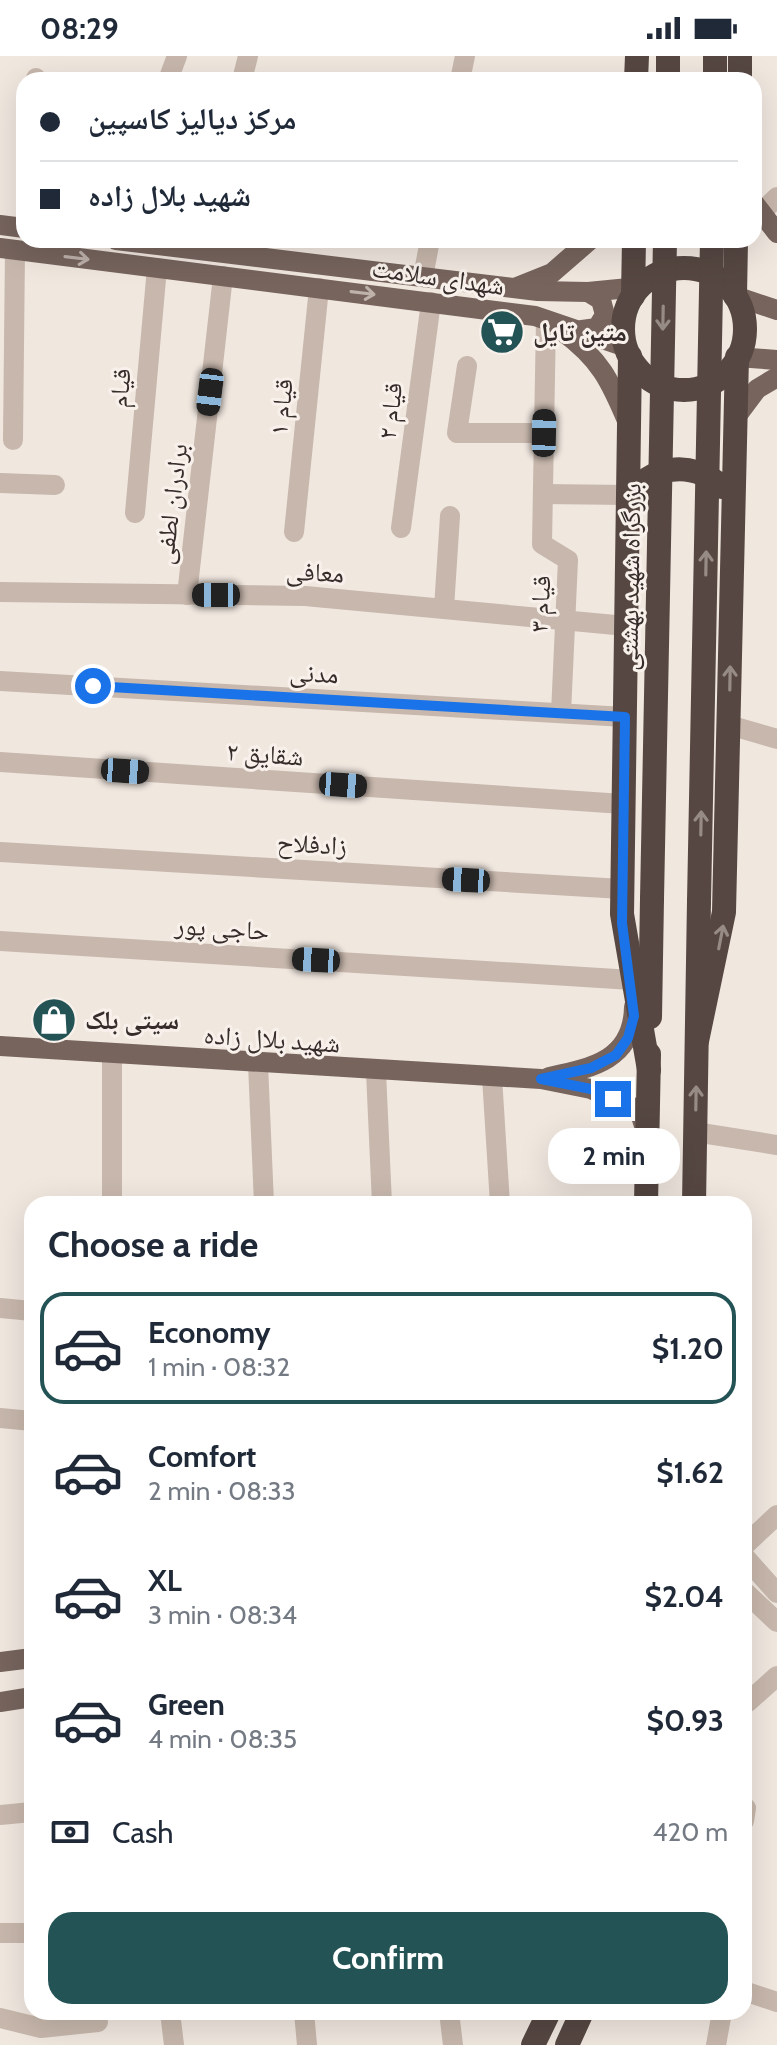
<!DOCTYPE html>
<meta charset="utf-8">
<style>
:root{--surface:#fff;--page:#f6f6f7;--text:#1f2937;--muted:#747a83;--line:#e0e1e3;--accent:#235354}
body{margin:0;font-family:Cabin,"Noto Naskh Arabic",sans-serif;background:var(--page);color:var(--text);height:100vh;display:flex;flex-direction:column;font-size:30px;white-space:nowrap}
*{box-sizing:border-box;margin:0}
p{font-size:26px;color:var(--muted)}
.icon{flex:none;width:44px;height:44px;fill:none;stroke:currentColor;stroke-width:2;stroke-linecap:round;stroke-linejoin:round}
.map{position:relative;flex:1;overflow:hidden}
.details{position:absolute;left:24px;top:1140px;width:728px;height:824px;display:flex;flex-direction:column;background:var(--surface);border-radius:24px;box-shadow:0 8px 32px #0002}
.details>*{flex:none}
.hud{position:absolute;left:16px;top:16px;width:746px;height:176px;border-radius:24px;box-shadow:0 8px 32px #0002;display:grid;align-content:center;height:176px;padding:0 24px;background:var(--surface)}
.end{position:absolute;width:36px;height:36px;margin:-18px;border:10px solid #1a73e8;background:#fff;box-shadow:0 0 0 4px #fff}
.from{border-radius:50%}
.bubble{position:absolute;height:56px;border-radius:24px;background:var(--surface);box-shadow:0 8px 32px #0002;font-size:26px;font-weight:700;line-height:56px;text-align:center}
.car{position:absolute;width:24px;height:48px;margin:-24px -12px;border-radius:10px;box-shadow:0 0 6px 2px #0007;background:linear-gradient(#222 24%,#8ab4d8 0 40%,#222 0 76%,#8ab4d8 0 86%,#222 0)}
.hud b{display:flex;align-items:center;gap:28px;height:76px;font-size:30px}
.hud b+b{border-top:2px solid var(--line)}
.hud i{width:20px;height:20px;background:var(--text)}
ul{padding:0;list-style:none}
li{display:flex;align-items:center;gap:24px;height:112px;margin:0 16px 12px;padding:0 8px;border:4px solid transparent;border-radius:24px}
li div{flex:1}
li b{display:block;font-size:30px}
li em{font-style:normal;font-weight:700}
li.active{border-color:var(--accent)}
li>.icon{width:72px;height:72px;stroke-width:1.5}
h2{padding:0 24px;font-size:36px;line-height:96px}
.pay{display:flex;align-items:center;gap:20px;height:88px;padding:0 24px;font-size:30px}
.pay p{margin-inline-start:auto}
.action{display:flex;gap:16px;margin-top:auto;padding:16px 24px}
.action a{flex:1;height:92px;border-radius:24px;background:var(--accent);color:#fff;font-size:32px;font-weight:700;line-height:92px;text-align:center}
.status{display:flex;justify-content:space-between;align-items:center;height:56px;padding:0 40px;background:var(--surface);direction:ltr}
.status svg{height:22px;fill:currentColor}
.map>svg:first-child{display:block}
</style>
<div class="status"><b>08:29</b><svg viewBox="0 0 49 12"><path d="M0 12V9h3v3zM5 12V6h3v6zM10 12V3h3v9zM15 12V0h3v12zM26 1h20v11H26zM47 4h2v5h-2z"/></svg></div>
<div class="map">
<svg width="777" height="1989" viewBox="0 0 777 1989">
<rect width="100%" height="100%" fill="#f0e7df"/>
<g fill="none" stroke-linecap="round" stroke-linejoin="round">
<!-- minor -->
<g stroke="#c7b7ac" stroke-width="20">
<polyline points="36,24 36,22"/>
<polyline points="168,24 177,0"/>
<polyline points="242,24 248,0"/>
<polyline points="460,24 465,0"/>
<polyline points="761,157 777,141"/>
<polyline points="423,221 430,184"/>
<polyline points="546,264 542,488 568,504 561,657"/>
<polyline points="467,310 457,377 544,377"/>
<polyline points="13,384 15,194"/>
<polyline points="0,427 55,429"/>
<polyline points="543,438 628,439"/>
<polyline points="135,457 157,212"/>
<polyline points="401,472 431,246"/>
<polyline points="294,476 319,232"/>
<polyline points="0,536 305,540 626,570"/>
<polyline points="187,539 223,220"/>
<polyline points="444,552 450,460"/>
<polyline points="0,625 625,661"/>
<polyline points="729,669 777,683"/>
<polyline points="0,706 623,748"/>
<polyline points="0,796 622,833"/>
<polyline points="0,885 632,924"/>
<polyline points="258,1008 264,1148"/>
<polyline points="376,1016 382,1148"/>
<polyline points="492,1021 500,1148"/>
<polyline points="695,1076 777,1089"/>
<polyline points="112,1148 112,998"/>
<polyline points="0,1252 32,1255"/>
<polyline points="0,1362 32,1365"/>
<polyline points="744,1490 777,1459"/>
<polyline points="744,1500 777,1537"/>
<polyline points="744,1535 777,1566"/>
<polyline points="748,1646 777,1620"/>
<polyline points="0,1759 32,1756"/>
<polyline points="744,1765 746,1752"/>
<polyline points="0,1877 32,1877"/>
<polyline points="744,1935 777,1946"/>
<polyline points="170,1956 174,1989"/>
<polyline points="304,1956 307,1989"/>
<polyline points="449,1956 453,1989"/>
<polyline points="0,1962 41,1972 98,1966"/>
<polyline points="716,1989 722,1956"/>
</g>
<!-- major -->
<g stroke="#76645d" stroke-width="20">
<polyline points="754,147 777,177"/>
<polyline points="0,169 24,172"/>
<polyline points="116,184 538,235 588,236 639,231"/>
<polyline points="0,192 535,260 626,291"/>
<polyline points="517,231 552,217 590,184"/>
<polyline points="735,240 777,254"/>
<polyline points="582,274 597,272 605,259 601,244 588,236"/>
<path d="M562 275C600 303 610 324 628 367"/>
<polyline points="737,301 777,304"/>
<polyline points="736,361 757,333 777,321"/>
<polyline points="0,990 541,1023 591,1033 634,1052 640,1057 646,1076"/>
<path d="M549 1021C592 1012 633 1004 634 951"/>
<polyline points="0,1606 32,1602"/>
<polyline points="0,1646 32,1641"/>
</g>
<!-- highway -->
<g stroke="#564742" stroke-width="24">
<polyline points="636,24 637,0"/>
<polyline points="668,24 668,0"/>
<polyline points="715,24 715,0"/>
<polyline points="740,24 740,0"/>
<circle cx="684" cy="273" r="61"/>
<polyline points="633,240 634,184"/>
<polyline points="735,240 736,184"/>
<polyline points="630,300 622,858 649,1014"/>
<path d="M628 444C648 409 692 403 722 431"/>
<polyline points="650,961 652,843"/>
<polyline points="697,985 724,856 737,301"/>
<polyline points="646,1148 649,998"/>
<polyline points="694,1148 699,845"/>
<polyline points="533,1989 549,1956"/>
<polyline points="567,1989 582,1956"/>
</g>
<!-- highway-bridge -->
<g stroke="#564742" stroke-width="24">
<polyline points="652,843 665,184"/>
<polyline points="699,845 712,184"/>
</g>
</g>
<!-- one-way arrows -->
<defs><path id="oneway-shaft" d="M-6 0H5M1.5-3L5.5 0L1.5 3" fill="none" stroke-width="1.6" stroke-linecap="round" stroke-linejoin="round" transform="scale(2)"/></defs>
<g stroke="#beb2ab">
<use href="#oneway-shaft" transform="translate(77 202) rotate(7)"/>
<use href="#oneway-shaft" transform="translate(363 237) rotate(7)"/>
</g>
<g stroke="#978b86">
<use href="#oneway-shaft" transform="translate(663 262) rotate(91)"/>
<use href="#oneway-shaft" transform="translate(706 507) rotate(-89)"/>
<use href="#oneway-shaft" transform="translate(730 622) rotate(-89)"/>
<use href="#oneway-shaft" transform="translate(701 767) rotate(-89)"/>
<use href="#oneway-shaft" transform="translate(721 881) rotate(-79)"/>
<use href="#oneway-shaft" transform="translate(696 1042) rotate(-89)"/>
</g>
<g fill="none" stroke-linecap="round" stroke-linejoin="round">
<!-- route -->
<polyline stroke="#1a73e8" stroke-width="10" points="93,630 625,661 622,867 634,960 628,982 616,999 591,1012 541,1023 591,1033 613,1043"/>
</g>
<!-- icons -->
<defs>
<g id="supermarket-disc" transform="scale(2.3)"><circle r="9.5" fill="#235354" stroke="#f8f1eb"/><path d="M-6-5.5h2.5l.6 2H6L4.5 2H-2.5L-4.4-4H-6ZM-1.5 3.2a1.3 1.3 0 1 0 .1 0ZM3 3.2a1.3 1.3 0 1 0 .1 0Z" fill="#fff"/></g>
<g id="shop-disc" transform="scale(2.3)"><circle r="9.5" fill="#235354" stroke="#f8f1eb"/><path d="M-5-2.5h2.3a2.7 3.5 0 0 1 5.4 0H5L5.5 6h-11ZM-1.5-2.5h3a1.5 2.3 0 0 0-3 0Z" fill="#fff"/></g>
</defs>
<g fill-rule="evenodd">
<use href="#supermarket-disc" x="502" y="276"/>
<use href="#shop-disc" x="54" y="964"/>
</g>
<g text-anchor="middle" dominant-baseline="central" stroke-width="6" stroke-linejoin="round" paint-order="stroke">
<!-- street labels -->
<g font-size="26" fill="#362d2a" stroke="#f8f1eb">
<text transform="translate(438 221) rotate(8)">شهدای سلامت</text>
<text transform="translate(120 332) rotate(-85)">قیام</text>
<text transform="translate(281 351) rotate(-84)">قیام ۱</text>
<text transform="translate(390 355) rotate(-83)">قیام ۲</text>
<text transform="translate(171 448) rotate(-83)">برادران لطفی</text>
<text transform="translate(315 516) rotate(3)">معافی</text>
<text transform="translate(630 521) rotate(-89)">بزرگراه شهید بهشتی</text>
<text transform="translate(540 548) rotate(-87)">قیام ۳</text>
<text transform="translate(314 617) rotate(3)">مدنی</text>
<text transform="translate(265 698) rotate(4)">شقایق ۲</text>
<text transform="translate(312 788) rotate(3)">زادفلاح</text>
<text transform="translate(222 872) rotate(4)">حاجی پور</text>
<text transform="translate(272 983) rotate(4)">شهید بلال زاده</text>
</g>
<!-- poi labels -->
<g font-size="26" font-weight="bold" fill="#362d2a" stroke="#f8f1eb" text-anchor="start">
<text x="533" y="276">متین تایل</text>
<text x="85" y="964">سیتی بلک</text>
</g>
</g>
</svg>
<i class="end from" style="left:93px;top:630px"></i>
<i class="end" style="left:613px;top:1043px"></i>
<div class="bubble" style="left:548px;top:1072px;width:132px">2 min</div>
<i class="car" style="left:210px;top:336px;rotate:187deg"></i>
<i class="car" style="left:544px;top:377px;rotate:1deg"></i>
<i class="car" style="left:216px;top:539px;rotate:270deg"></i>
<i class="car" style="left:125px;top:715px;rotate:94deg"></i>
<i class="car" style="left:343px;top:729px;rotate:94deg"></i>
<i class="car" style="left:466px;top:824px;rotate:273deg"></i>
<i class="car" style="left:316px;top:904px;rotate:273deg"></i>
<div class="hud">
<b><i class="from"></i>مرکز دیالیز کاسپین</b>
<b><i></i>شهید بلال زاده</b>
</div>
<section class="details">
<h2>Choose a ride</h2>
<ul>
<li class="active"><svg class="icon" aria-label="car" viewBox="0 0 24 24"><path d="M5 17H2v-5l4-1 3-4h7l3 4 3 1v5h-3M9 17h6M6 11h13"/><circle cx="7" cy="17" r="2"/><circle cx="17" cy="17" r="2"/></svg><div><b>Economy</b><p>1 min · 08:32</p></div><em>$1.20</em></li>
<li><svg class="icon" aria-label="car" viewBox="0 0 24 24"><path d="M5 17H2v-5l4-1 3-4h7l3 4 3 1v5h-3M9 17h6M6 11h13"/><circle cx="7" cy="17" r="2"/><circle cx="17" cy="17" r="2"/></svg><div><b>Comfort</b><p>2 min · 08:33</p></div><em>$1.62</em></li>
<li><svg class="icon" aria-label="car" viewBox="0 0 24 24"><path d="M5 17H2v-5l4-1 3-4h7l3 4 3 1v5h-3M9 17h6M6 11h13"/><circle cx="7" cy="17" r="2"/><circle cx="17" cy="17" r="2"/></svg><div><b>XL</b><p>3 min · 08:34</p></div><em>$2.04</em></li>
<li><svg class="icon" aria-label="car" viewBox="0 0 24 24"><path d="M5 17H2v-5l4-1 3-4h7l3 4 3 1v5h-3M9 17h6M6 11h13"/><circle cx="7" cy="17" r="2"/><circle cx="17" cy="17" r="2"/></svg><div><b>Green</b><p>4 min · 08:35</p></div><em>$0.93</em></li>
</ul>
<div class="pay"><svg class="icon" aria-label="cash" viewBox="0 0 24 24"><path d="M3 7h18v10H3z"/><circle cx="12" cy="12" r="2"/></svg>Cash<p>420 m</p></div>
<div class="action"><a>Confirm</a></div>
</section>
</div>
